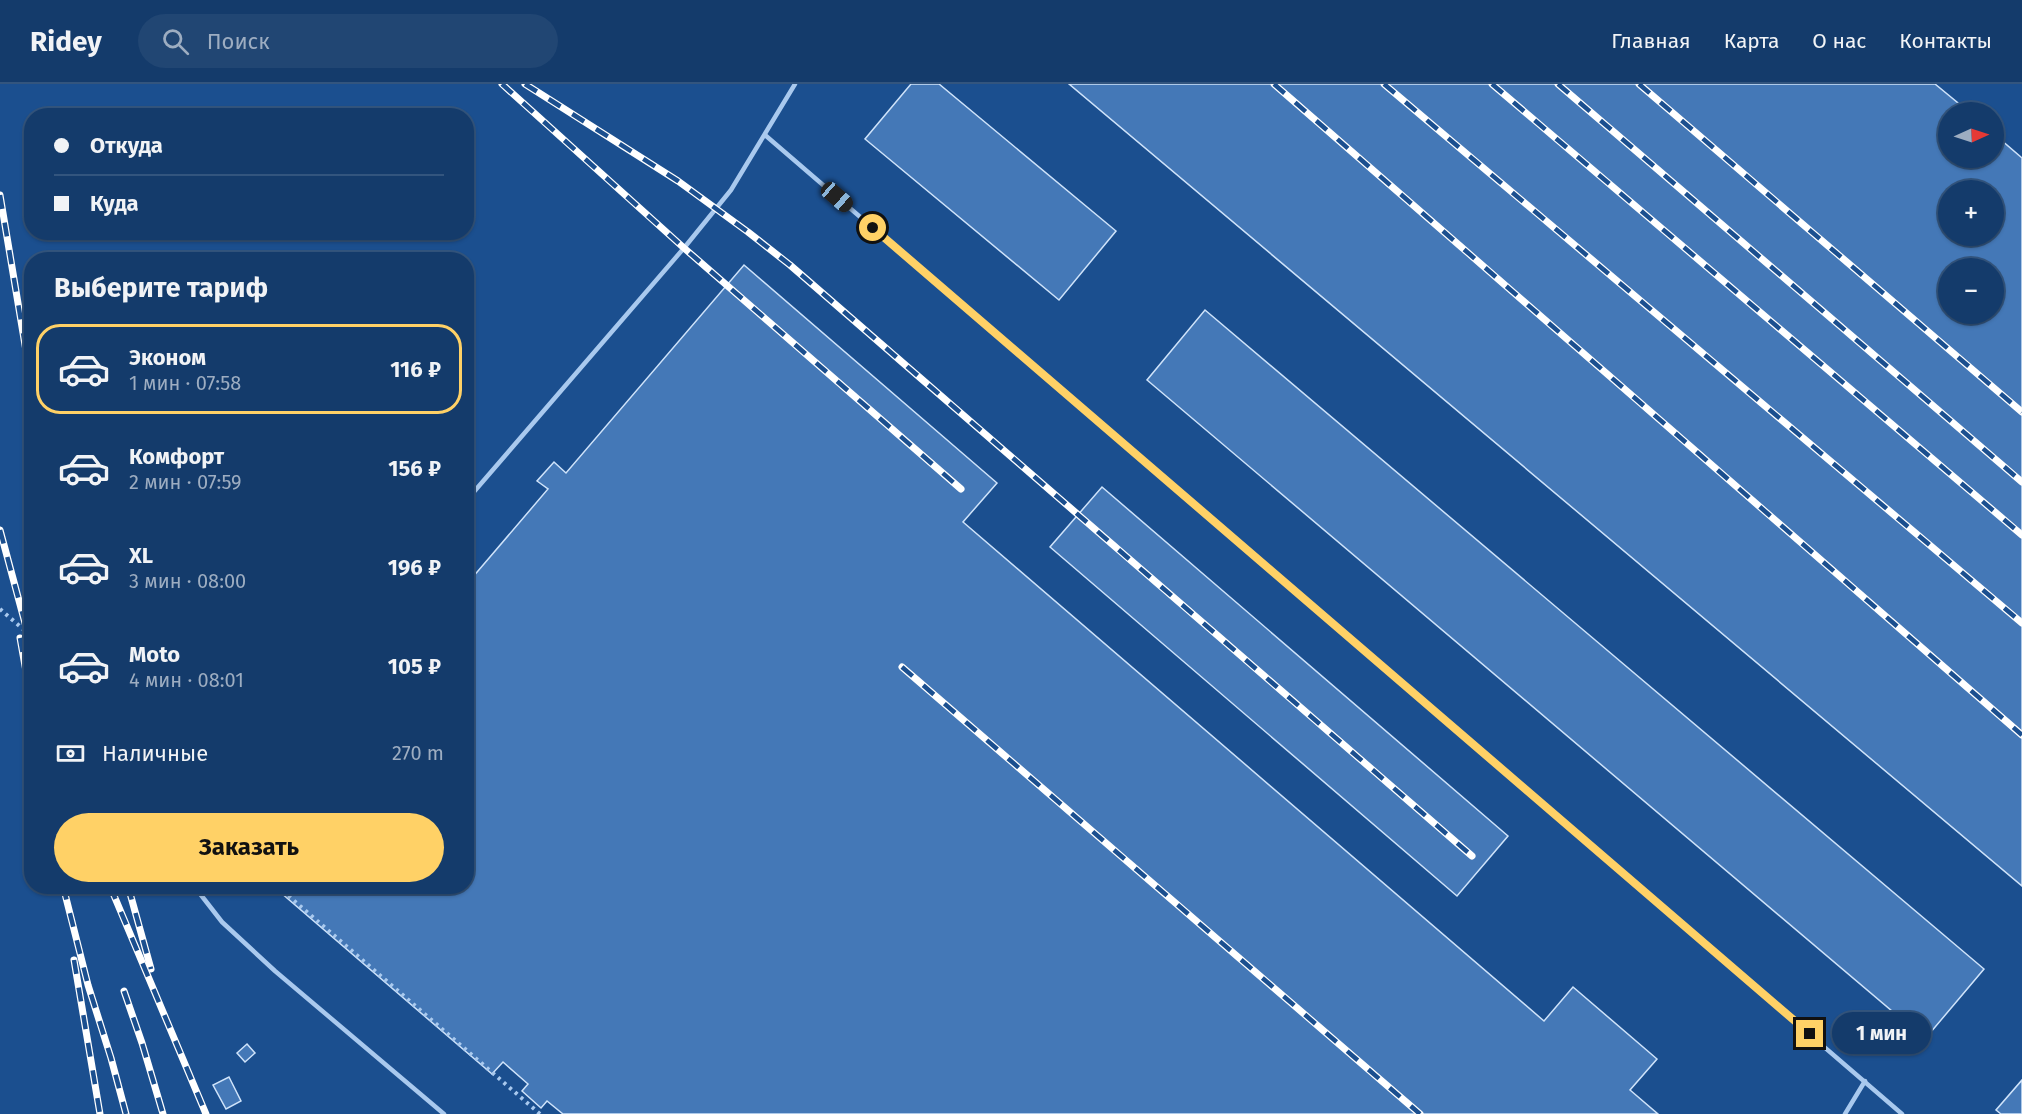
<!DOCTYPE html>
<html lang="ru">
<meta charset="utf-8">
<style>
:root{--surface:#143b6b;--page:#214673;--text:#f1f3f6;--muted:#9dadc1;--line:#33557e;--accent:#ffd166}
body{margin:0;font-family:"Fira Sans",sans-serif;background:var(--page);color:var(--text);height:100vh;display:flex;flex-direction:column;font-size:22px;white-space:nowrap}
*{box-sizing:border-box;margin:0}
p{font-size:20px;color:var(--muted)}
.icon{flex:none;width:33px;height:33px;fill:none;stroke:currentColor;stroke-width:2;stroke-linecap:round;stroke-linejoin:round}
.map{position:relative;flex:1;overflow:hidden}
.panel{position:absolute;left:24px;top:168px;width:450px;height:642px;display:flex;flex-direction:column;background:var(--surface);border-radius:24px;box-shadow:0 2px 4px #0004,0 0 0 2px var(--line)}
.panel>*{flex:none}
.guide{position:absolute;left:24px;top:24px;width:450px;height:132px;border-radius:24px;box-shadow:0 2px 4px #0004,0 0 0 2px var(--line);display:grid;align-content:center;height:132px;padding:0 30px;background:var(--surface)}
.needle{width:39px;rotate:87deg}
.tools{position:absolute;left:1938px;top:18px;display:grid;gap:12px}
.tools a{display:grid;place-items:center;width:66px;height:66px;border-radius:50%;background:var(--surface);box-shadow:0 2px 4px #0004,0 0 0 2px var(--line);font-size:30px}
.end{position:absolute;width:27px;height:27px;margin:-14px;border:8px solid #ffd166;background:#111;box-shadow:0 0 0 3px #111}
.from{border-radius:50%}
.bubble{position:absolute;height:42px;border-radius:21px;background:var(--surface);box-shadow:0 2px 4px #0004,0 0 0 2px var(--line);font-size:20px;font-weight:700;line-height:42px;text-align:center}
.car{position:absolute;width:18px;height:36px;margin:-18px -9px;border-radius:8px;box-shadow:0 0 4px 2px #0007;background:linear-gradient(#222 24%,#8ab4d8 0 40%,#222 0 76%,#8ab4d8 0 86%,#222 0)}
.guide b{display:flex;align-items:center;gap:21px;height:57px;font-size:22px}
.guide b+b{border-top:2px solid var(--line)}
.guide i{width:15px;height:15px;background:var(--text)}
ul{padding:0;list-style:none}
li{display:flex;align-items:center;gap:18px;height:90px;margin:0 12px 9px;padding:0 18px;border:3px solid transparent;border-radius:24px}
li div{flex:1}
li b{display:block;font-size:22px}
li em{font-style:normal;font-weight:700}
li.selected{border-color:var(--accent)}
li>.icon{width:54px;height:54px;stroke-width:1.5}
h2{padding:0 30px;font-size:27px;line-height:72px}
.pay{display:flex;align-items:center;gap:15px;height:66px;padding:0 30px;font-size:22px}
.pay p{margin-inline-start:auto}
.button{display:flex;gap:12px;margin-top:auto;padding:12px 30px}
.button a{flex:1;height:69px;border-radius:36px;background:var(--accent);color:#111;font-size:24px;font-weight:700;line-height:69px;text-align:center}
header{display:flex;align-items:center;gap:36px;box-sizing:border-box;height:84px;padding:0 30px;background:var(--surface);border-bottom:2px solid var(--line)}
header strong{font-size:28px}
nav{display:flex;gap:33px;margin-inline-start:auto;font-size:21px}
.search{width:420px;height:54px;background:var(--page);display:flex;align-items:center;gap:15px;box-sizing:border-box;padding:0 21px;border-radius:33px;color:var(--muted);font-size:22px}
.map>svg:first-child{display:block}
</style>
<header>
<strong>Ridey</strong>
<div class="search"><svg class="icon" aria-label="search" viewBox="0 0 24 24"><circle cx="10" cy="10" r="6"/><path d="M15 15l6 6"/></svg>Поиск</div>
<nav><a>Главная</a><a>Карта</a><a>О нас</a><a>Контакты</a></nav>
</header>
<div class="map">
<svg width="2022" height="1030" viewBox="0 0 2022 1030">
<rect width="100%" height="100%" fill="#1b4f8f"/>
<!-- building -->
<g fill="#4478b7" stroke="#cfe3fa" stroke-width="1.5" fill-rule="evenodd">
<polygon points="911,0 939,0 1116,147 1059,216 865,55"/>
<path d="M1069 0H1935L1969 28H1948V74H1994V50L2022 74V802ZM1948 106H1994V152H1948ZM1948 184H1994V230H1948Z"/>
<polygon points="744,181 997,399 963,438 1544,937 1573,903 1657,975 1630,1006 1658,1030 563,1030 547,1017 541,1024 522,1007 528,1000 503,978 492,990 273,802 466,802 466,501 548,405 537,397 554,378 566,389"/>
<polygon points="1205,226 1984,885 1925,955 1147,296"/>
<polygon points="1102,403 1508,752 1457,812 1050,463"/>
<polygon points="247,960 255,969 245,978 237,969"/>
<polygon points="229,993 241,1017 226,1025 213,1001"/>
<polygon points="2022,996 2022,1030 2001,1030 1996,1026"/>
</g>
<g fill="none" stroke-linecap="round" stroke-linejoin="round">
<!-- path -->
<g stroke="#a9c9ee" stroke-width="4" stroke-dasharray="3 4.5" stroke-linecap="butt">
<polyline points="0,525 32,553"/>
<polyline points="277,802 540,1030"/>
</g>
<!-- service -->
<g stroke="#a9c9ee" stroke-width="4.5">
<polyline points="765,51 1902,1030"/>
<polyline points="466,417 684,164 731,106 795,0"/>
<polyline points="194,802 222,838 275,887 444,1030"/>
<polyline points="1845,1030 1865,997"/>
</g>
<!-- rail casing -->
<g stroke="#fff" stroke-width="7">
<g id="rail">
<polyline points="502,0 684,164 961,405"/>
<polyline points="525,0 678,97 748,148 790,181 1472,772"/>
<polyline points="1274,0 2022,651"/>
<polyline points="1384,0 2022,539"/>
<polyline points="1492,0 2022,451"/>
<polyline points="1558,0 2022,398"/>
<polyline points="1639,0 2022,328"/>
<polyline points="0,111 32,303"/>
<polyline points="0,446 32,565"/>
<polyline points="20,554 32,621"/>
<polyline points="902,583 1420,1030"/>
<polyline points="63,802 88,901 111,974 126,1030"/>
<polyline points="110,802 206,1030"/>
<polyline points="128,802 151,885"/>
<polyline points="74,876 100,1030"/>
<polyline points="124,907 142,959 163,1030"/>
</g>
</g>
<!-- rail -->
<use href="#rail" stroke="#1b4f8f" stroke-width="4.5" stroke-dasharray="14" stroke-linecap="butt"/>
</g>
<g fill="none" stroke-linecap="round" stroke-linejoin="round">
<!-- route -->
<polyline stroke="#ffd166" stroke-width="8" points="873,144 1810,950"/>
</g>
</svg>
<div class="tools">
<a><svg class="needle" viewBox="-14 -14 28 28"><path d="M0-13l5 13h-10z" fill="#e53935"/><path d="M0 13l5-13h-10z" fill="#9dadc1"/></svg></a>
<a>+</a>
<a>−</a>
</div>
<i class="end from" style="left:873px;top:144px"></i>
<i class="end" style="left:1810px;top:950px"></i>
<div class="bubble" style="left:1832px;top:928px;width:99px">1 мин</div>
<i class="car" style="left:837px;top:113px;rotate:131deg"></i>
<div class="guide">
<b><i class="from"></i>Откуда</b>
<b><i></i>Куда</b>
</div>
<section class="panel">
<h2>Выберите тариф</h2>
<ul>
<li class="selected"><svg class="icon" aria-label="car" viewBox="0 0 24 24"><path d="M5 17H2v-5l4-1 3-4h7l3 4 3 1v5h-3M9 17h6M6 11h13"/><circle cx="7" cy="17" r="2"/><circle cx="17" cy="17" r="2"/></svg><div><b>Эконом</b><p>1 мин · 07:58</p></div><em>116 ₽</em></li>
<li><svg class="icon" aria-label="car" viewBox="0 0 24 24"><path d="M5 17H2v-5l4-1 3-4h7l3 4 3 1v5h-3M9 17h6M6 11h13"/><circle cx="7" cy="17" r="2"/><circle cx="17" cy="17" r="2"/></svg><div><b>Комфорт</b><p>2 мин · 07:59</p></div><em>156 ₽</em></li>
<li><svg class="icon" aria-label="car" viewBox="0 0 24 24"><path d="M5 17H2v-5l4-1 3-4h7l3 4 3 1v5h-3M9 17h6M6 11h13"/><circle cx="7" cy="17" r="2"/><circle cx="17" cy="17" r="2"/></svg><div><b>XL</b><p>3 мин · 08:00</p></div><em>196 ₽</em></li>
<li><svg class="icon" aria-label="car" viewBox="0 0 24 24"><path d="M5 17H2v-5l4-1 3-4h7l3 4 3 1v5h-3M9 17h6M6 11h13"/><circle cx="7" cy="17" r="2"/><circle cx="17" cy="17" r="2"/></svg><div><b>Moto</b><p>4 мин · 08:01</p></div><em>105 ₽</em></li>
</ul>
<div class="pay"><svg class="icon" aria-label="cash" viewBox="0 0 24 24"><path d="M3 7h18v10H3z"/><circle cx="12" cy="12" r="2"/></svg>Наличные<p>270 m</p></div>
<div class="button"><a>Заказать</a></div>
</section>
</div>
